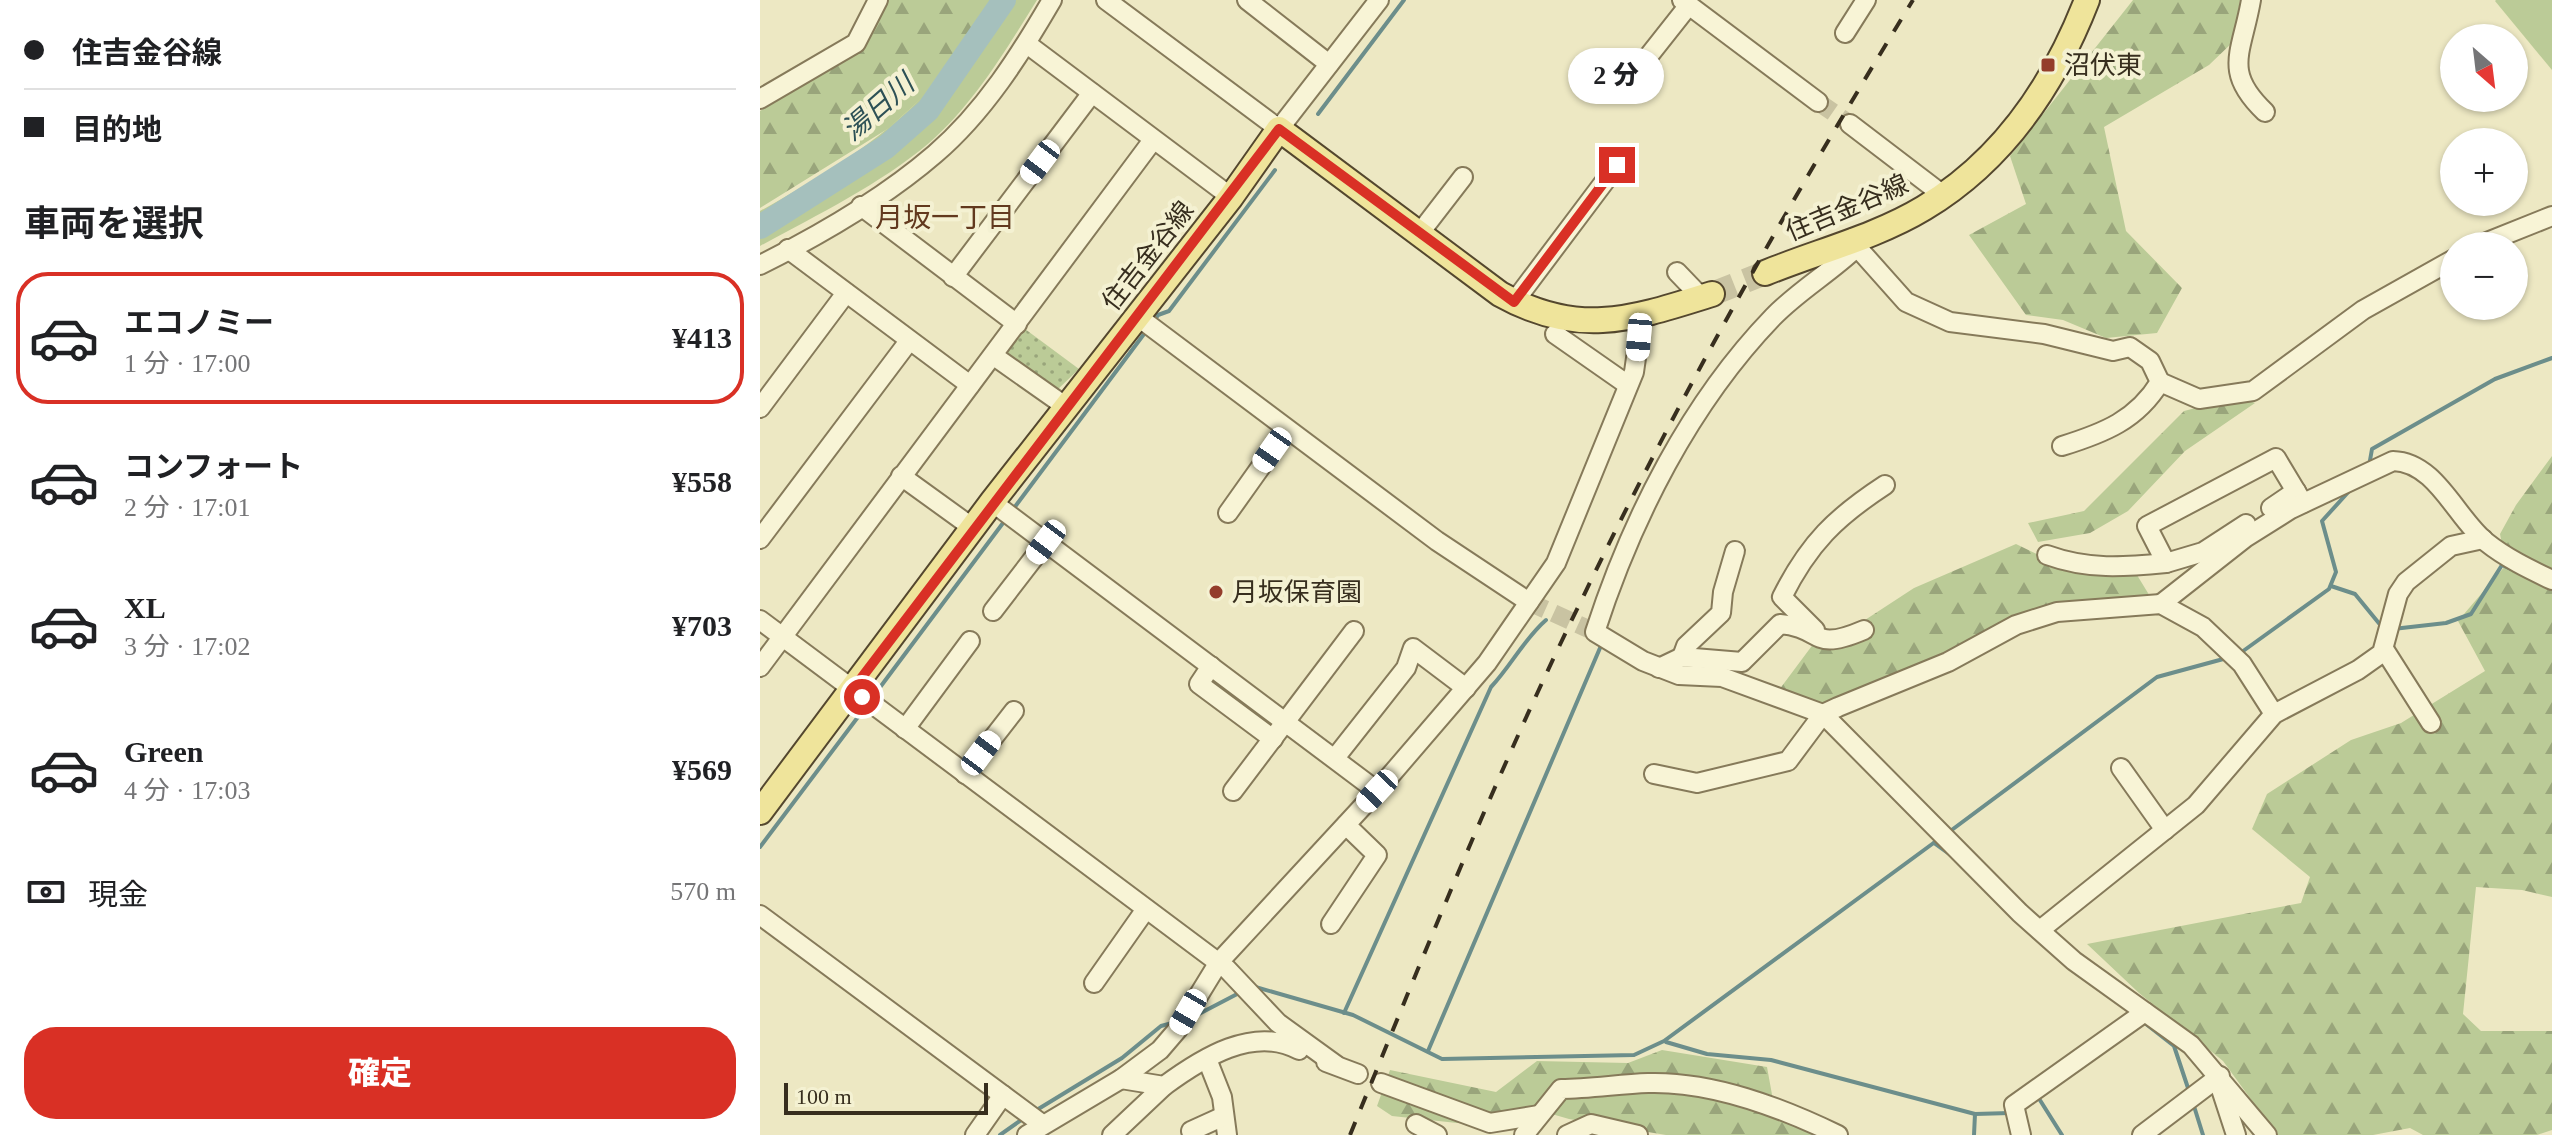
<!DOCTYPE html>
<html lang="ja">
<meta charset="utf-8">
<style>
:root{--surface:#fff;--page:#f2f2f2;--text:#202124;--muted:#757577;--line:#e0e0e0;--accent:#d93025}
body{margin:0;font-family:"Times New Roman","Noto Sans JP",serif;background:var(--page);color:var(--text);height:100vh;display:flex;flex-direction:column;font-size:30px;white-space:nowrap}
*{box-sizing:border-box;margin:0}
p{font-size:26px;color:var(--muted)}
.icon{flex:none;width:44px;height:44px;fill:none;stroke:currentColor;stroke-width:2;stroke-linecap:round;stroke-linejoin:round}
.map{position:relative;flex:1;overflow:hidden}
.panel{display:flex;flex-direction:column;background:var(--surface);width:760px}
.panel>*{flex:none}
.top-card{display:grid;align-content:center;height:176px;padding:0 24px;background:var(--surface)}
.needle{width:52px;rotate:152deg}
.buttons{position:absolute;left:1680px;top:24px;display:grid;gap:16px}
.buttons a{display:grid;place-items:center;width:88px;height:88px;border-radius:50%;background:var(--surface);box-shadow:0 2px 6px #0004;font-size:40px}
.scale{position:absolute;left:24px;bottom:20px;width:204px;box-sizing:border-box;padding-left:8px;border:4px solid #372e1e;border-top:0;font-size:22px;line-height:28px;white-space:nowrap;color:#372e1e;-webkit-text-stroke:6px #f4f1d2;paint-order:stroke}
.end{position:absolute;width:36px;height:36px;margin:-18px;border:10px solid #d93025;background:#fff;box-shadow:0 0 0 4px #fff}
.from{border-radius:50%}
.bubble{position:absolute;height:56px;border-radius:28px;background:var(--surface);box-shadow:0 2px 6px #0004;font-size:26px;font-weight:800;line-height:56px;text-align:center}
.car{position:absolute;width:24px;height:48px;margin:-24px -12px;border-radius:10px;box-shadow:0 0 6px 2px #0007;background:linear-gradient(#fff 24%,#345 0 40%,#fff 0 76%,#345 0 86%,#fff 0)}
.top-card b{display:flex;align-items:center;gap:28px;height:76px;font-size:30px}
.top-card b+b{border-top:2px solid var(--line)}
.top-card i{width:20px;height:20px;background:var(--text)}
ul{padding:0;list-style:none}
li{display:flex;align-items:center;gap:24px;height:132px;margin:0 16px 12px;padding:0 8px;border:4px solid transparent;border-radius:32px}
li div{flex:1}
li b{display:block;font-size:30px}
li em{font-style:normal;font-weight:800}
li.active{border-color:var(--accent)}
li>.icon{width:72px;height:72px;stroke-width:1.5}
h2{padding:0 24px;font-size:36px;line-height:96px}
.pay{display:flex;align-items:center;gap:20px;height:88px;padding:0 24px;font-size:30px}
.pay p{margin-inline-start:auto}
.primary-button{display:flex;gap:16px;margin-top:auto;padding:16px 24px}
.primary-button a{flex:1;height:92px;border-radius:32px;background:var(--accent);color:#fff;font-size:32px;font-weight:800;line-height:92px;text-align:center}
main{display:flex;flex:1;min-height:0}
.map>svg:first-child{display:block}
</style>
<main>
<section class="panel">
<div class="top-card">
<b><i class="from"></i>住吉金谷線</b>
<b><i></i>目的地</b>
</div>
<h2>車両を選択</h2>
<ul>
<li class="active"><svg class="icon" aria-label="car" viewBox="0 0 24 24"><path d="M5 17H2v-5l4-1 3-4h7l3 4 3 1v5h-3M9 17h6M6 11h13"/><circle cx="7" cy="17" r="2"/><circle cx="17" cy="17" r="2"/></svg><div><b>エコノミー</b><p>1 分 · 17:00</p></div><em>¥413</em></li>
<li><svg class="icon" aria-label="car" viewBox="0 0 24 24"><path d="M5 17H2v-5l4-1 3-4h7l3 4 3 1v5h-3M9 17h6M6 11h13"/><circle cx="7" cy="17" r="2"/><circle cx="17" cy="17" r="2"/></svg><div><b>コンフォート</b><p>2 分 · 17:01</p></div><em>¥558</em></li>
<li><svg class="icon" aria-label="car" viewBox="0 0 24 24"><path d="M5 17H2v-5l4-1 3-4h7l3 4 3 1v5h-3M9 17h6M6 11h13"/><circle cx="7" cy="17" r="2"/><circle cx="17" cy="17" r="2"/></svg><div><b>XL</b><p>3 分 · 17:02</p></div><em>¥703</em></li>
<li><svg class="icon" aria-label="car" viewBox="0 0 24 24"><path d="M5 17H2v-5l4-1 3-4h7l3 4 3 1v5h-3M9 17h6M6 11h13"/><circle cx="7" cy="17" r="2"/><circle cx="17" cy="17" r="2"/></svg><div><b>Green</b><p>4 分 · 17:03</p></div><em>¥569</em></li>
</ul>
<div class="pay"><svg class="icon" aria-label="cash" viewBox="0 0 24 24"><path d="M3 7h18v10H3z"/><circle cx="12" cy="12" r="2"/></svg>現金<p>570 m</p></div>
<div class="primary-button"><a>確定</a></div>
</section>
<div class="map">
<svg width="1792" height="1135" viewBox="0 0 1792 1135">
<defs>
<pattern id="forest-firs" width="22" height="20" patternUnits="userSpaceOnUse" patternTransform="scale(2)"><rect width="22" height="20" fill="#bbcb97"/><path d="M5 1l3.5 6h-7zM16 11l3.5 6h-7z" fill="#99a57b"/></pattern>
<pattern id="park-dots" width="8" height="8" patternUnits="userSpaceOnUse" patternTransform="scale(2)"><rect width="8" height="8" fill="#bbcb97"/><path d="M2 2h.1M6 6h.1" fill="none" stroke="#99a57b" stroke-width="1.8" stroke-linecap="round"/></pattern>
</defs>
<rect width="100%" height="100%" fill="#ede8c3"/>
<!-- grass -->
<g fill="#bbcb97">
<path d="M231 0H277C246 50 214 104 169 143 119 185 57 215 0 246V211C58 179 118 143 164 95 190 68 210 31 231 0Z"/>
<polygon points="1736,0 1792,0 1792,70 1735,1"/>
</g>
<!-- forest -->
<g fill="url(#forest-firs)">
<polygon points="122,0 231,0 163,97 129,128 0,208 0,111 99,52"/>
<polygon points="1373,0 1480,0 1473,42 1449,65 1344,127 1366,231 1422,288 1397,333 1346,338 1303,320 1266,315 1209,235 1266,204 1250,156"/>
<polygon points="1478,397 1495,403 1425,451 1368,511 1330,533 1278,542 1268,523 1324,511 1424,411"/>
<polygon points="1792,456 1792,897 1762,890 1716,887 1703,1014 1721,1031 1792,1031 1792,1130 1777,1135 1663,1135 1650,1128 1613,1135 1517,1135 1463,1061 1379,993 1327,944 1541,903 1550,877 1492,829 1507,794 1591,740 1641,723 1725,671 1698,621 1746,565 1740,534 1756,505"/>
<polygon points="1256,544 1306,568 1377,575 1391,598 1346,600 1274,610 1185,658 1063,708 1019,690 1054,643 1105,620 1154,588"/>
<polygon points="902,1050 1007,1067 1013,1100 1069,1135 906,1135 809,1119 771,1108 697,1123 632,1116 617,1106 630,1070 736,1092 777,1061 868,1063"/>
</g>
<!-- park -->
<polygon fill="url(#park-dots)" points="265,329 319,369 295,392 247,353"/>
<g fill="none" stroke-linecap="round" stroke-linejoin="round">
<!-- stream -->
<g stroke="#6c8e8b" stroke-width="4">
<polyline points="558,114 644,0"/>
<polyline points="393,323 398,315 409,311 515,170"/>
<polyline points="1609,466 1612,449 1735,379 1792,358"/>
<polyline points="251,512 387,330"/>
<polyline points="1571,586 1595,594 1622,627"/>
<polyline points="1633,629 1686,623 1711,614 1742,565 1751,569"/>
<polyline points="1479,654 1569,589 1576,572 1562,521 1592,488"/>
<polyline points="112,698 246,519"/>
<polyline points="1189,832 1397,677 1467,658"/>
<polyline points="1174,843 1192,856"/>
<polyline points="0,847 107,705"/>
<polyline points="492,986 593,1015 682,1059 874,1055 904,1041 1179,839"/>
<path d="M584 1013 731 687C751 666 764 639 786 620"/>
<polyline points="435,1016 481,992"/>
<polyline points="1386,1024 1414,1046 1429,1091"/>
<polyline points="906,1042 947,1054 1011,1060 1215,1114 1250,1113"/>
<polyline points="668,1051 840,648"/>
<polyline points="1278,1097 1302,1135"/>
<polyline points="1433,1103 1443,1135"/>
<polyline points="275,1111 362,1058 401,1026 416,1022"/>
<polyline points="240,1135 264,1118"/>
<polyline points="1214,1135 1215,1114"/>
</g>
<!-- river -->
<polyline stroke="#a5c0bd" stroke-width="24" points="0,227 126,147 168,110 244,0"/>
<!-- minor-tunnel -->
<g stroke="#c9c3a2" stroke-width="18" stroke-dasharray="18 9" stroke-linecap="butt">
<polyline points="1058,102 1090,124"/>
<polyline points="769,602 835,632"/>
</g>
<!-- major-tunnel -->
<polyline stroke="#c9c3a2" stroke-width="24" stroke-dasharray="24 12" stroke-linecap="butt" points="952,294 1005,273"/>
<!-- minor casing -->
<g stroke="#867a5a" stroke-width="22">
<g id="minor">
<polyline points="346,0 519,129 619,0"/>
<polyline points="487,0 569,64"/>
<polyline points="922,0 1058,102"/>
<path d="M1491 0C1482 53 1462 71 1505 112"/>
<polyline points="1085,33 1106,0"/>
<polyline points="267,44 471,197"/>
<polyline points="876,72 929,5"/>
<polyline points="0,99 96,43 118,0"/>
<polyline points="1090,124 1183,195"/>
<polyline points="101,206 257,324"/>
<polyline points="659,234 703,177"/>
<path d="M1093 238 1097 247C1071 272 1038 291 1013 317 930 403 872 518 835 632L883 661 919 675 962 677 1063 714 1260 913 1314 961 1431 1045 1507 1135"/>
<polyline points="1717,246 1792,216"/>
<path d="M1097 247 1146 302 1190 322 1284 334 1353 351 1370 347 1390 361 1400 382C1377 420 1344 433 1302 446"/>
<polyline points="28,249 210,385"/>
<path d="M0 265C60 235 124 198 175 154 224 112 260 55 292 0"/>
<polyline points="917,272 941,297"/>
<polyline points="193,277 332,93"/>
<polyline points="754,302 857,165"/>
<polyline points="377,316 677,541 769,602"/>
<polyline points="795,334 868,385"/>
<polyline points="234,356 305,406"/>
<polyline points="1400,382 1439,399 1493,391 1603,310 1694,259"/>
<polyline points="0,408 86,293"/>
<polyline points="141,476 213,528"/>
<polyline points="232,502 617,791"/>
<polyline points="1511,508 1536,491"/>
<polyline points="468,513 527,430"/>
<polyline points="1486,524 1443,552 1406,563 1387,526 1516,458 1543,503"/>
<polyline points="0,539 149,341"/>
<path d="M1287 555C1328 570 1364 567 1406 563"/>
<path d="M1401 604 1485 538 1531 509 1633 461C1676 462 1696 518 1726 542 1746 558 1769 569 1792 580"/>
<polyline points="233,611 286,542"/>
<polyline points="0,620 467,969 518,1023 576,1065"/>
<path d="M1055 630 1022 597C1049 543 1076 517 1125 485"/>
<polyline points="1624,649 1671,723"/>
<polyline points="922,657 926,646 961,613 963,592 975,551"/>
<polyline points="451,666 439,684 513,739"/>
<polyline points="0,667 393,140"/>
<path d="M899 668 922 657 982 662 1020 624C1064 628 1050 653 1104 630"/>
<polyline points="145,729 210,641"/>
<polyline points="575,758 646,668 653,648 706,688"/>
<polyline points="1361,768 1405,830"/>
<polyline points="205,774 254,711"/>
<polyline points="894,774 937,783 1028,761 1063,714 1078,707 1188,662 1256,625 1297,612 1401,604 1443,627 1482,664 1514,714"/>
<polyline points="473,791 594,631"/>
<polyline points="0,915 282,1124"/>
<polyline points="571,924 617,855 586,825"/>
<polyline points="1280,930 1436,805 1514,714 1598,670 1622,653 1638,594 1646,582 1691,546 1723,539"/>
<polyline points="334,983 386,909"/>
<polyline points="447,1059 462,1097 467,1135"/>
<polyline points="566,1062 598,1074"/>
<path d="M361 1079 404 1086C442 1058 494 1025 539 1050"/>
<polyline points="1458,1080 1476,1135"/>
<polyline points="621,1083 730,1123 779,1115"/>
<polyline points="656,1124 677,1135"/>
<polyline points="431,1131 464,1116"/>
<polyline points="215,1135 243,1095"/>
<polyline points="267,1135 361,1079 400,1050 418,1029 459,962 617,791 727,663 796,563 874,372 879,337 876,319"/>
<polyline points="352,1135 404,1086"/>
<path d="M764 1135 801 1089C830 1089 859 1084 888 1083 952 1081 1020 1107 1078 1135"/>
<polyline points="807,1135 831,1124 878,1135"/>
<polyline points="1261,1135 1254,1105 1385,1012"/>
<polyline points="1382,1135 1460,1076"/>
</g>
</g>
<!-- major casing -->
<g stroke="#54472e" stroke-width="28">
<g id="major">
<path d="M1005 273C1056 252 1116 237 1164 208 1244 160 1294 85 1327 0"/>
<path d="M0 812 232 502 471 197 519 129 740 294C819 338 872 319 952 294"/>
</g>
</g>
<!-- minor -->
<use href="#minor" stroke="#f8f4d6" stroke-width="18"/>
<!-- major -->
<use href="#major" stroke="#efe49b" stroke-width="24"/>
<!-- rail -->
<path stroke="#372e1e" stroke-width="4" stroke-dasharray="14 14" stroke-linecap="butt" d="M590 1135C664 954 737 772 823 597 922 391 1034 194 1153 0"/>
</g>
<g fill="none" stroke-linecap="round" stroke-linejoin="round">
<!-- route -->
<polyline stroke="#d93025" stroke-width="10" points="102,697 93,689 519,129 754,302 857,165"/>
</g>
<!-- markers -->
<g fill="#943d2b" stroke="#f4f1d2" stroke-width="3">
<rect x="1280" y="57" width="16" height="16" rx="4"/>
<circle cx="456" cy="592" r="8"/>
</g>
<g text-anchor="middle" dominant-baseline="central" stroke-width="8" stroke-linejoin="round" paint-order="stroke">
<!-- poi labels -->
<g font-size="26" fill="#372e1e" stroke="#f4f1d2" text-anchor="start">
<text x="1304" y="65">沼伏東</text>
<text x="472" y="592">月坂保育園</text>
</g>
<!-- street labels -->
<g font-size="26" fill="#372e1e" stroke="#f4f1d2">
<text transform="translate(1087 208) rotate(-23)">住吉金谷線</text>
<text transform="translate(388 256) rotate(-52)">住吉金谷線</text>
</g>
<!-- water labels -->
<g font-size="28" font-style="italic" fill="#2d5156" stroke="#f4f1d2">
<text transform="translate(118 107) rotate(-41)">湯日川</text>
</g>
<!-- neighbourhood labels -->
<g font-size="28" fill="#62391e" stroke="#f4f1d2">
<text x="185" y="217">月坂一丁目</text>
</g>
</g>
</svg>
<div class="buttons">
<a><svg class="needle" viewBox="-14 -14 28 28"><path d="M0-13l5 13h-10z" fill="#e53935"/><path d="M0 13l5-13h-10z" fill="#757577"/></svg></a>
<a>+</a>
<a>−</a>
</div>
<div class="scale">100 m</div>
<i class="end from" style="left:102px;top:697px"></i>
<i class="end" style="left:857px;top:165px"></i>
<div class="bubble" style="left:808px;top:48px;width:96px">2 分</div>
<i class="car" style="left:280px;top:162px;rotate:217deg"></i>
<i class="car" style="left:879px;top:337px;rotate:185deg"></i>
<i class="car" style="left:512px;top:450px;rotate:215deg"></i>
<i class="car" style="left:286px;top:542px;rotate:217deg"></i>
<i class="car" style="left:221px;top:753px;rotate:37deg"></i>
<i class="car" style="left:617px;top:791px;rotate:223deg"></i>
<i class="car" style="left:428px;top:1012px;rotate:210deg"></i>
</div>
</main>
